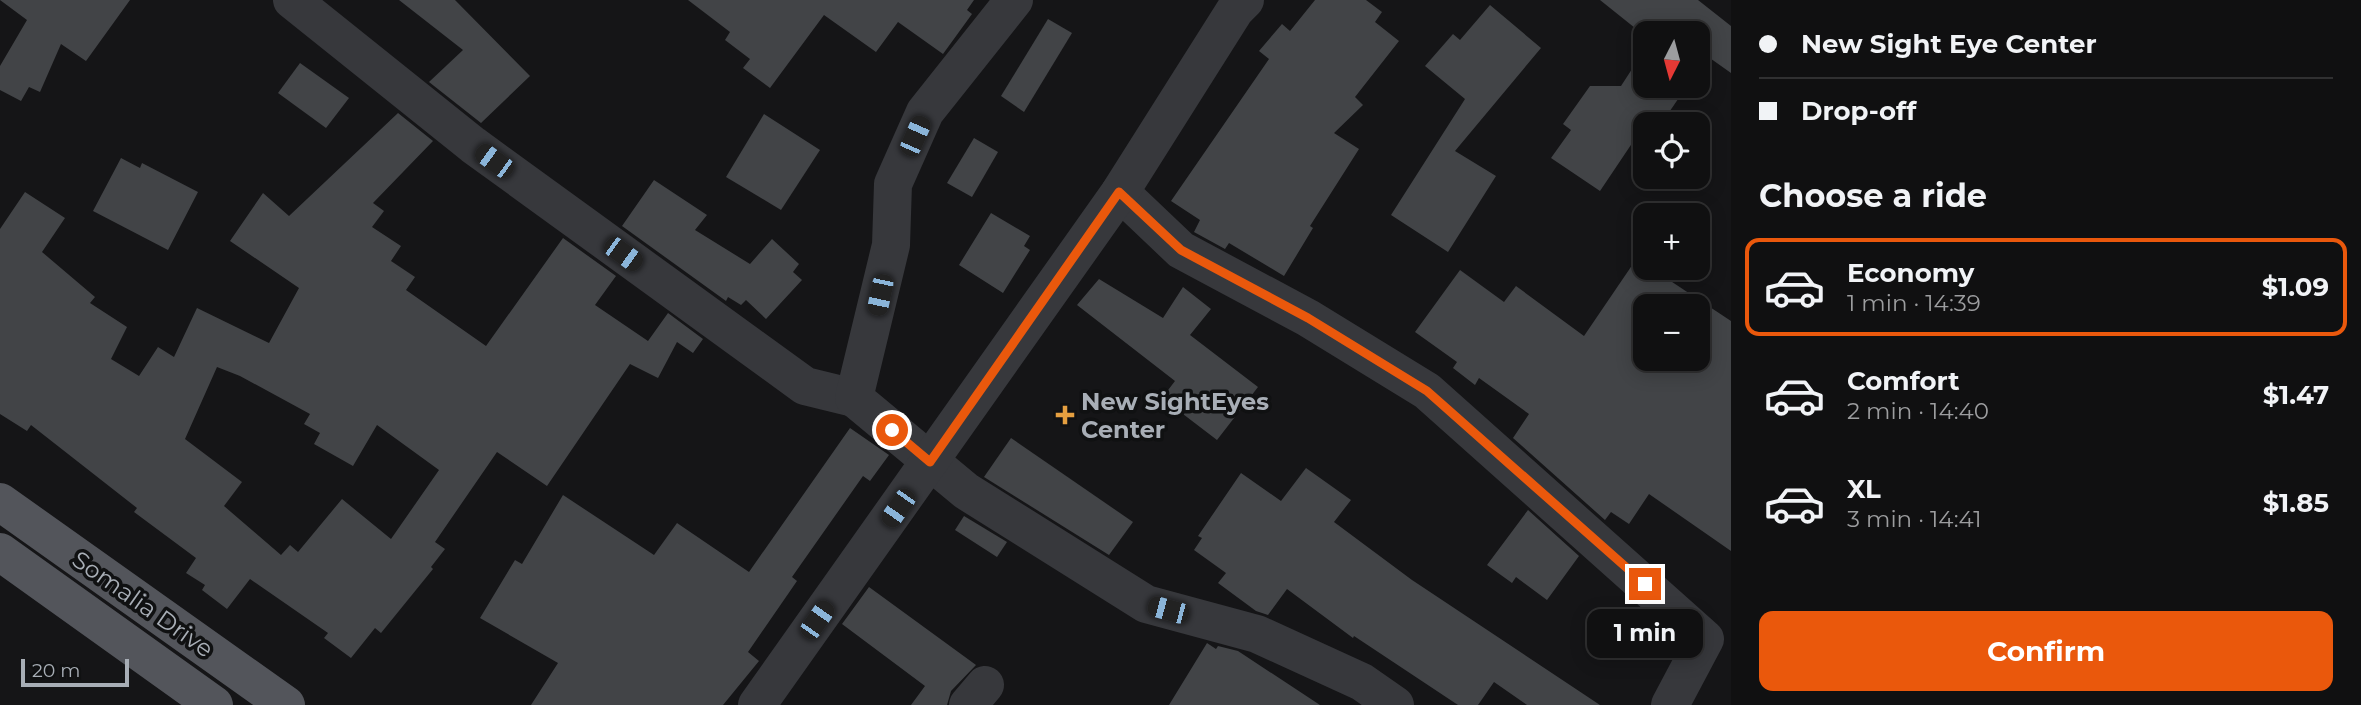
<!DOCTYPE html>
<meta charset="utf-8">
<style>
:root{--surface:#101011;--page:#1e1e1f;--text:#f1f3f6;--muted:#9c9d9f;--line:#303031;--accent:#ea580c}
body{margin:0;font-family:Montserrat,sans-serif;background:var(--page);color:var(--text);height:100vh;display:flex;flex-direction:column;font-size:26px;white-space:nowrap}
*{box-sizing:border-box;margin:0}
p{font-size:23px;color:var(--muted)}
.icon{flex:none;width:38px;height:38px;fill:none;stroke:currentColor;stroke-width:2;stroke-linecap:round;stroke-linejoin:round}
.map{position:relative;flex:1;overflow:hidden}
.panel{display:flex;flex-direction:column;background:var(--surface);width:630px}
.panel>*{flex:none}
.top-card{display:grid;align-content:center;height:154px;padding:0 28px;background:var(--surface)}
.needle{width:46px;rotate:186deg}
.fabs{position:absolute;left:1633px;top:21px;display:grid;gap:14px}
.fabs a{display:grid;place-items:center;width:77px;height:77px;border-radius:14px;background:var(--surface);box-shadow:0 4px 18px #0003,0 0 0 2px var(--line);font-size:35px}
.scale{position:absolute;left:21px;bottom:18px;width:108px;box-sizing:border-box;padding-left:7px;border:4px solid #a8aeb6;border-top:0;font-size:19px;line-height:24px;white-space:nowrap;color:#a8aeb6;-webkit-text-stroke:5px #101112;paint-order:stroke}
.end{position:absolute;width:32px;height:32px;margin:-16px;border:9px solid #ea580c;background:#fff;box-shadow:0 0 0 4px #fff}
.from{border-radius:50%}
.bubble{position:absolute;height:49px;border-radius:14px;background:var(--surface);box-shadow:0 4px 18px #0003,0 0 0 2px var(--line);font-size:23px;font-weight:700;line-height:49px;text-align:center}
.car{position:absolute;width:21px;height:42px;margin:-21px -10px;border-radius:9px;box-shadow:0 0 5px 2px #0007;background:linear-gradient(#222 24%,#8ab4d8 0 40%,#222 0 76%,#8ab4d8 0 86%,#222 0)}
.top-card b{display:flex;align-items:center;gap:24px;height:66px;font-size:26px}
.top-card b+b{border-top:2px solid var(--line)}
.top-card i{width:18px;height:18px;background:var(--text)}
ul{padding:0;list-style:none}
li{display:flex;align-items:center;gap:21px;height:98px;margin:0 14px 10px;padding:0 14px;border:4px solid transparent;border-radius:14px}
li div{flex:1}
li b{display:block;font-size:26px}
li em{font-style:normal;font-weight:700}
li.active{border-color:var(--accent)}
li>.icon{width:63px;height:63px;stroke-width:1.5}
h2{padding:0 28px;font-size:32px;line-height:84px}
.primary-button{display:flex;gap:14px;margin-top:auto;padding:14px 28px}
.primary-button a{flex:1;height:80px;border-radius:14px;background:var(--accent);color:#fff;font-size:28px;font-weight:700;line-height:80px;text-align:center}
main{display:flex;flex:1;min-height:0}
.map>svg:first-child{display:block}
</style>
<main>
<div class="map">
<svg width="1731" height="705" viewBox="0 0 1731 705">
<rect width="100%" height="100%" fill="#151517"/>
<!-- building -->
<g fill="#424447" fill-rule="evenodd">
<polygon points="0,0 130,0 86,61 61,44 40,92 29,87 21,101 0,90 0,66 27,20"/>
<polygon points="399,0 455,0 530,76 481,123 429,82 463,50"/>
<polygon points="688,0 974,0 967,10 972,14 943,54 898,22 876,52 824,15 770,88 743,68 750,59 725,40 730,32"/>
<polygon points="1315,0 1366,0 1382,12 1375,22 1399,41 1355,97 1363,105 1334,133 1359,149 1310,226 1313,228 1284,276 1229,243 1225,249 1194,232 1200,220 1171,201 1269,59 1259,51 1282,24 1290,31"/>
<polygon points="1600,0 1698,0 1731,26 1731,73 1707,56 1698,70 1698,33 1645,36"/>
<polygon points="1490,5 1541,48 1455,151 1496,176 1448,252 1391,215 1465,99 1425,66 1453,34 1460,40"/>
<polygon points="1048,19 1072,33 1024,112 1001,96"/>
<polygon points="1645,49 1645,86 1687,86 1661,124 1645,124 1600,191 1551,158 1571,130 1563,124 1590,86 1621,86"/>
<polygon points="300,63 349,98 326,128 278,93"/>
<path d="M398 113 433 141 373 203 384 211 372 227 401 246 391 261 415 277 406 290 486 346 563 238 616 276 595 305 648 341 668 313 703 339 693 353 677 342 658 378 630 364 547 486 497 452 435 542 445 549 431 567 433 569 381 633 375 628 351 658 324 638 328 633 250 579 227 609 202 590 205 585 186 573 196 558 134 512 137 508 31 425 27 431 0 414V229L25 192 65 218 42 252 95 297 90 303 127 327 111 359 139 376 158 347 174 357 197 308 269 343 299 288 230 241 263 193 289 216ZM217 367 240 376 310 414 304 424 320 433 314 444 353 466 377 425 439 470 391 539 342 499 298 552 290 545 281 555 224 506 242 482 185 439Z"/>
<polygon points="764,114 820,150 781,210 726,177"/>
<polygon points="974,138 998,152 972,197 947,183"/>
<polygon points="121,158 140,168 142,163 198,192 168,250 93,211"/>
<polygon points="654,180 707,215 695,230 750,264 772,239 799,264 793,272 802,280 766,319 746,300 741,305 728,297 726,301 622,226"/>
<polygon points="991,213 1030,236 1024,246 1030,250 1003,293 959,265"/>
<path d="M1637 258 1645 263V268H1651L1731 321V551L1649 494 1629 524 1611 512 1605 520 1513 438 1529 414 1479 378 1475 385 1453 368 1457 362 1415 332 1460 270 1504 302 1516 286 1584 336ZM1645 306H1698V359H1645Z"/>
<polygon points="1099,279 1163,318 1183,287 1211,309 1190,335 1258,387 1217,440 1162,398 1175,381 1077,305"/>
<polygon points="850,428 889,455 870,481 863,476 792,577 797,581 748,652 759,661 723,705 531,705 558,663 480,618 515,560 522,564 563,495 654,555 677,523 749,572"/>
<polygon points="1011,438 1133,522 1109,555 984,477"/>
<polygon points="1306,468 1351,500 1334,522 1412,580 1600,705 1527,705 1494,682 1478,705 1458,705 1354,636 1353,638 1287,589 1268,615 1256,611 1218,583 1226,573 1194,550 1202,538 1198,536 1241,473 1281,501"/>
<polygon points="1528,510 1579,556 1547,600 1516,577 1512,583 1487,565"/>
<polygon points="964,516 1007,542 997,557 955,530"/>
<polygon points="869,587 976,665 951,691 947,705 911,705 925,686 842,624"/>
<polygon points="1207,643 1216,649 1218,646 1238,651 1320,705 1169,705"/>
</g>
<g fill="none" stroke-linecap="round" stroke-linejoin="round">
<!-- minor -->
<g stroke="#37383c" stroke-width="38">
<polyline points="292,0 473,145 805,386 854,398"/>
<polyline points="1014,0 925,112 893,184 891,245 854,398 966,491 1146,604 1257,634 1362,682 1395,705"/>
<polyline points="1120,192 1181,250 1308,318 1427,391 1705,639 1670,705"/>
<polyline points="757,705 1120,192 1235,10 1245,0"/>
<polyline points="968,705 985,685"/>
</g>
<!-- major -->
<g stroke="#53555b" stroke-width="38">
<polyline points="0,502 286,705"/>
<polyline points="0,552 214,705"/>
</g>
</g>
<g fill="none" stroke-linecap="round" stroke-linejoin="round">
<!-- route -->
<polyline stroke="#ea580c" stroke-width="9" points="892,430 930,462 1119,192 1181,250 1308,318 1427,391 1645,584"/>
</g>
<!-- markers -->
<path fill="#e59f40" stroke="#101112" stroke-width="2.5" d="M1061.5 404.5h7v7h7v7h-7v7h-7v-7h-7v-7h7z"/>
<g text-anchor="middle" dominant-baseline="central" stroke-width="7" stroke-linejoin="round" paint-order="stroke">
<!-- poi labels -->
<g font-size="24" font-weight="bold" fill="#a8aeb6" stroke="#101112" text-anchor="start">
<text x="1081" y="401">New SightEyes<tspan x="1081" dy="28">Center</tspan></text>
</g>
<!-- street labels -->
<g font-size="24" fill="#a8aeb6" stroke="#101112">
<text transform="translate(143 604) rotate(35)">Somalia Drive</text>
</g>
</g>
</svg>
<div class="fabs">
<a><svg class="needle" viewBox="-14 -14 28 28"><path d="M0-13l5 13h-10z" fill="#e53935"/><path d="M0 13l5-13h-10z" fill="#9c9d9f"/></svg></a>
<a><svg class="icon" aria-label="locate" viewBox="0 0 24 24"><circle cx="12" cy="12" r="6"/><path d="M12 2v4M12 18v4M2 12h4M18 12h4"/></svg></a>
<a>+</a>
<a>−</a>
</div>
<div class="scale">20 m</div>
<i class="end from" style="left:892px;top:430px"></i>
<i class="end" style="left:1645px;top:584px"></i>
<div class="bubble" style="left:1587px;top:609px;width:116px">1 min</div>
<i class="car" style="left:915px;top:136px;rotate:24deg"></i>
<i class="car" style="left:494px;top:161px;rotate:306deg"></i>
<i class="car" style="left:623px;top:254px;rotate:126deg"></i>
<i class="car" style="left:880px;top:295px;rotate:192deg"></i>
<i class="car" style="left:898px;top:508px;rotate:215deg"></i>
<i class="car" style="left:1168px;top:610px;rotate:285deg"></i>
<i class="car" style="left:817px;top:620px;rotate:35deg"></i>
</div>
<section class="panel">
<div class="top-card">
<b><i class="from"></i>New Sight Eye Center</b>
<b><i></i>Drop-off</b>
</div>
<h2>Choose a ride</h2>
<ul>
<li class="active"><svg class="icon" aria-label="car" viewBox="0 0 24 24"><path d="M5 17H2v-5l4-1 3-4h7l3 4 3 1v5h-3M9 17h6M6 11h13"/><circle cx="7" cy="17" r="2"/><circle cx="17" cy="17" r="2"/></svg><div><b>Economy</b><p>1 min · 14:39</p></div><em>$1.09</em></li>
<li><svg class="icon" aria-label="car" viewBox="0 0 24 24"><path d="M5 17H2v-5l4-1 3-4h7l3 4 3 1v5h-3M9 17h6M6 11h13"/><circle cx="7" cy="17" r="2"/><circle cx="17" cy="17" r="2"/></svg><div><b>Comfort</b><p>2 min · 14:40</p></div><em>$1.47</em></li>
<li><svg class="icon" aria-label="car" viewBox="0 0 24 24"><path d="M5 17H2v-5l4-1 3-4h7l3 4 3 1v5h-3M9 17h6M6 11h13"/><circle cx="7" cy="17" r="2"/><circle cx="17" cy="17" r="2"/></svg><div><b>XL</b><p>3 min · 14:41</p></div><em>$1.85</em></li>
</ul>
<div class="primary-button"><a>Confirm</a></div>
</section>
</main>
